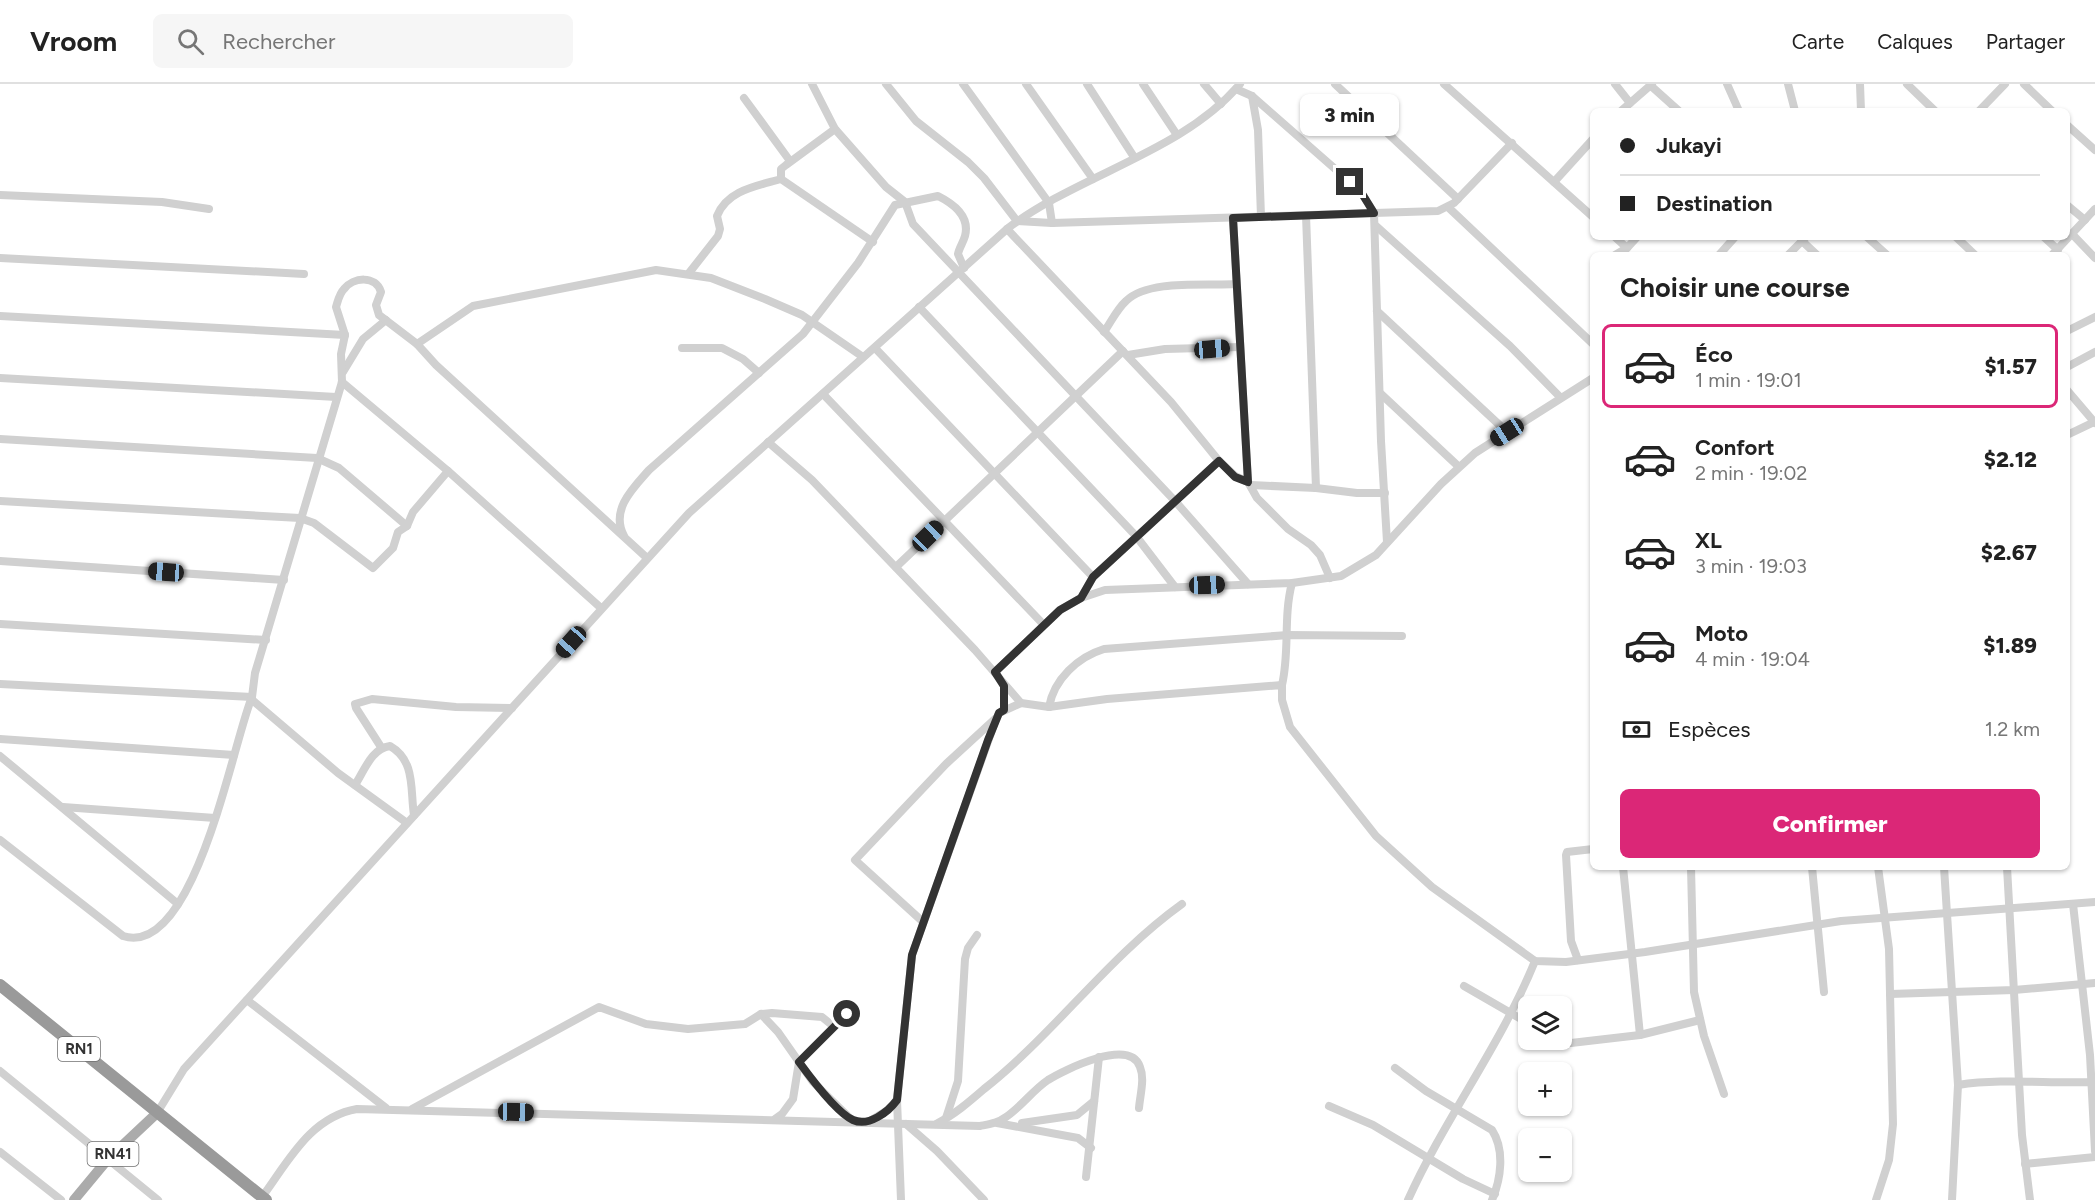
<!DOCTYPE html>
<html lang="fr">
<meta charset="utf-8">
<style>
:root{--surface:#fff;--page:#f6f6f6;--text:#222;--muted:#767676;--line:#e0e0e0;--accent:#db2777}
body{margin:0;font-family:Figtree,sans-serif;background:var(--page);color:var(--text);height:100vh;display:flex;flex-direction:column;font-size:22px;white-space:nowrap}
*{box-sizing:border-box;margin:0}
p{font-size:20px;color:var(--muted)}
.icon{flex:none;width:33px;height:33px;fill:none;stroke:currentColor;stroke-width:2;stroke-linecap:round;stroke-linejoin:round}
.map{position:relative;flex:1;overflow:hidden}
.sheet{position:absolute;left:1590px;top:168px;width:480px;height:618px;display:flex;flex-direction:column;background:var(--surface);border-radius:9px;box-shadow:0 2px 4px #0004}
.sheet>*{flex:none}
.guide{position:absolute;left:1590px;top:24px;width:480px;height:132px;border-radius:9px;box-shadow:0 2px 4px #0004;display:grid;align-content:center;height:132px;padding:0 30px;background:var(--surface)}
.buttons{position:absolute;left:1518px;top:912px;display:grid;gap:12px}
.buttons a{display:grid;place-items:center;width:54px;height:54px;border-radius:9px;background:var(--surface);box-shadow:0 2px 4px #0004;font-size:30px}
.end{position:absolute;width:27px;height:27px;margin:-14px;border:8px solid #333;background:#fff;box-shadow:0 0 0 3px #fff}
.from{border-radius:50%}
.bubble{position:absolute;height:42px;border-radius:9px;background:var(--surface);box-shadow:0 2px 4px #0004;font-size:20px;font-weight:800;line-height:42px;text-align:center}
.car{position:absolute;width:18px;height:36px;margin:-18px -9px;border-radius:8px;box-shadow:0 0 4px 2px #0007;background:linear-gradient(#222 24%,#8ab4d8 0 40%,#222 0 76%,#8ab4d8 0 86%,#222 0)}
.guide b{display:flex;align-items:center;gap:21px;height:57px;font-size:22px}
.guide b+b{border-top:2px solid var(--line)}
.guide i{width:15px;height:15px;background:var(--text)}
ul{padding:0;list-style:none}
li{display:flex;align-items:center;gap:18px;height:84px;margin:0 12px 9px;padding:0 18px;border:3px solid transparent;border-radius:9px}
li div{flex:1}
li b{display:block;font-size:22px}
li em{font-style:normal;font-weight:800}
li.selected{border-color:var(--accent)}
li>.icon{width:54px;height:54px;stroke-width:1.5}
h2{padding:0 30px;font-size:27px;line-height:72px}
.pay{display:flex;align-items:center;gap:15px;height:66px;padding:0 30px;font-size:22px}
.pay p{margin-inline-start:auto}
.button{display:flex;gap:12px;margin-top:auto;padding:12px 30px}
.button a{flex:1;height:69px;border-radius:9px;background:var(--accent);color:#fff;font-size:24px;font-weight:800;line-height:69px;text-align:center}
header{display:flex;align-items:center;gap:36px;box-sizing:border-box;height:84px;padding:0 30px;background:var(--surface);border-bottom:2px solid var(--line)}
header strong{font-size:28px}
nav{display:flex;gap:33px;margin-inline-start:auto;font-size:21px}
.search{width:420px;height:54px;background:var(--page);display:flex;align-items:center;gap:15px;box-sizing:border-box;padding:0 21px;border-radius:9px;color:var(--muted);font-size:22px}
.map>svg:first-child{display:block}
</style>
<header>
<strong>Vroom</strong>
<div class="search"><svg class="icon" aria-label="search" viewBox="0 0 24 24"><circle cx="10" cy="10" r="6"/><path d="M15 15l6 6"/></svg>Rechercher</div>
<nav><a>Carte</a><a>Calques</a><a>Partager</a></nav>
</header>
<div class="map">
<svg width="2095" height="1116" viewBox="0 0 2095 1116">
<rect width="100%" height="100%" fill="#fff"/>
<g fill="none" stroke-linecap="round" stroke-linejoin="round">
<!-- minor -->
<g stroke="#d0d0d0" stroke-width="8">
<polyline points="812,0 835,45 886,103 905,118 913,140 1175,417 1248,500"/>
<polyline points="886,0 916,37 968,78 984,94 1017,137 1052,139 1438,127 1454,119 1512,59"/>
<polyline points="963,0 1049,119 1052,139"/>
<polyline points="1026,0 1093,95"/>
<polyline points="1087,0 1134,73"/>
<polyline points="1143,0 1177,51"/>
<polyline points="1204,0 1221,20"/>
<polyline points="1335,0 1458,115"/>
<polyline points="1444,0 1593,133"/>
<polyline points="1615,0 1630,19"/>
<polyline points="1727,0 1739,27"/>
<polyline points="1788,0 1795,27"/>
<polyline points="1860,0 1861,27"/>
<polyline points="1907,0 1935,27"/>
<polyline points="2024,0 2052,27"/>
<polyline points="1650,1 1679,27"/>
<polyline points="1236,5 1252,12 1350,98 1361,108 1374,129 1381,357 1387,458"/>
<polyline points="1252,12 1258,46 1261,133"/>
<polyline points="744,14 790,77"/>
<polyline points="1621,27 1652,0"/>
<polyline points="1979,27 2005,0"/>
<polyline points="2067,41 2095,66"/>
<polyline points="781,95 873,158"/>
<polyline points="1554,98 1593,55"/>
<polyline points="0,111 162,118 209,125"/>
<polyline points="2067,121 2085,136"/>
<polyline points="1449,124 1593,260"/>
<polyline points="1306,131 1316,404"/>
<polyline points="1233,134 1248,398"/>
<polyline points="1376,142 1510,262 1560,313"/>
<polyline points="1007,145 1171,318 1219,377 1235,392 1248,398 1257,414 1288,445 1311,461 1320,471 1330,494"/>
<polyline points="2073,151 2095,174"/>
<polyline points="1615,153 1627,164"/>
<polyline points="1867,153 1887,171"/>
<polyline points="1956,153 1975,171"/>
<polyline points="2044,153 2058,166"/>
<polyline points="1802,157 1817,171"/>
<polyline points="1615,171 1627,164 1637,153"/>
<polyline points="1719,171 1735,153"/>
<polyline points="1788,171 1806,153"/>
<polyline points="2052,171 2095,125"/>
<polyline points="0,174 304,190"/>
<path d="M689 189 718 152 720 145 717 132C727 106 757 102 781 95V85L786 81 835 45"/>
<polyline points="919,223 1136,452 1175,503"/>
<polyline points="1377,227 1507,348"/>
<polyline points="0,232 345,251"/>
<polyline points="2067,247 2095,233"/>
<path d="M1104 248C1111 238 1117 225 1126 217 1148 195 1206 202 1236 200"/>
<polyline points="417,260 473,222 656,186 711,194 765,215 802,231 863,273"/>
<polyline points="682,264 722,264 743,275 759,289"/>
<polyline points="875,264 1093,493"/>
<polyline points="1128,271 1165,265 1240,263"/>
<polyline points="2067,283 2095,268"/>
<polyline points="343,288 363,255 386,236"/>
<polyline points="0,294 336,313"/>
<polyline points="342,298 448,387 601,524"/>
<polyline points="2067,306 2095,339"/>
<polyline points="823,310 1043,540"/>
<polyline points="1381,310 1458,382"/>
<polyline points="2067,351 2094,338"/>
<polyline points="0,355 317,374 339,384 407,442"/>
<polyline points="768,358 812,396 975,566 1021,619"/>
<polyline points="1251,401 1316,404 1357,409 1385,409"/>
<polyline points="0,417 300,434 314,439 373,484 393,464 398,448 407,442 413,428 448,387"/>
<path d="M624 452C610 426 633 404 649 386L803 250 858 179 895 121 938 112C954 120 970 133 965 152 963 159 959 164 958 170L964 184"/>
<polyline points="0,477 284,496"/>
<polyline points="896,483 1123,267"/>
<polyline points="1081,514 1105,506 1292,499 1341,492 1376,471 1441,400 1475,369 1593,294"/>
<polyline points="0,540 266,556"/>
<polyline points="995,588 1060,526 1081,514 1093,493 1219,377"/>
<polyline points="0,600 252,613"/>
<path d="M1282 601C1290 567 1283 533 1292 499"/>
<polyline points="251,615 338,689 407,739"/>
<path d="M1049 623C1054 595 1078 573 1104 565L1288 551 1402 552"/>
<polyline points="1004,626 1004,601"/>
<polyline points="0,655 234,671"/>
<polyline points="381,663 356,624 355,620 372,615 456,623 512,624"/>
<polyline points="0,672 178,820"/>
<path d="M355 701C364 687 372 664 390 662 416 677 410 706 414 731"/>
<polyline points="63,723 215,734"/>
<path d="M0 756 123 852C195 875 233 657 252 613L255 589 342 298 341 270 345 251 336 223C338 217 339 210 344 205 353 193 376 191 381 208L376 221 379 231 417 260 436 281 647 474"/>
<polyline points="1623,783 1640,951"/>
<polyline points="1691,783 1694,908 1704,952 1724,1010"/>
<polyline points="1812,783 1824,908"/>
<polyline points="1944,783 1958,1001 1952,1116"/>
<polyline points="2007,783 2022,1051 2030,1116"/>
<polyline points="2073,820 2090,971 2095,1067"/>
<polyline points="922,837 855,776 946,680 995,635"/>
<polyline points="1578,876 1571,857 1566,771 1567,768 1593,765"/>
<polyline points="1464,902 1528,939"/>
<polyline points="1890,910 2014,906 2095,899"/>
<polyline points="247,916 386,1024"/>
<polyline points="761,930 778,948 813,998 853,1037"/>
<polyline points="1561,956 1571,959 1640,951 1700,936"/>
<path d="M1395 984 1426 1007 1492 1046C1505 1066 1501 1095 1492 1116"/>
<polyline points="0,987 158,1116"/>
<path d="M1958 1001C2004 994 2049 1000 2095 998"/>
<polyline points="1329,1022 1373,1041 1463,1095 1495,1110"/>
<polyline points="412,1025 599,923 646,940 688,945 745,940 761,930 772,929 822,933 833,942"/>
<path d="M157 1029 184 985 689 429 1007 145C1077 91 1183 68 1240 0"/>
<polyline points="946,1034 958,997 965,875 968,864 977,851"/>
<polyline points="775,1035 782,1030 793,1015 799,978 847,930"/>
<polyline points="870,1037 888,1026 897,1016"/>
<polyline points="997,1039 1078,1054 1091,1064"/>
<polyline points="1022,1039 1077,1031 1094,1017"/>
<polyline points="906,1040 937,1067 984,1116"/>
<path d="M936 1040C954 1031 969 1018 984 1005 1055 949 1108 873 1182 820"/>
<polyline points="0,1068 61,1116"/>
<polyline points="2025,1080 2095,1073"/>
<polyline points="1086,1093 1099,973"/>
<path d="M262 1113C288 1078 310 1033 357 1025L980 1042C990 1040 998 1039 1006 1033 1022 1022 1033 1006 1048 996 1064 986 1130 953 1140 983 1145 995 1140 1011 1139 1024"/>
<polyline points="901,1116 897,1016 912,871 996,635 999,629 1021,619 1049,623 1107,615 1282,601 1282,616 1290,643 1376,752 1432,803 1535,877 1566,878 1645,868 1841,837 2095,818"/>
<path d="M1408 1116C1445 1034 1501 961 1535 877"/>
<polyline points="1876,1116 1889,1076 1893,1040 1889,865 1878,783"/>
</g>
<!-- major -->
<polyline stroke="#ababab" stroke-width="10" points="74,1116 108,1075 157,1029"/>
<!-- highway -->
<polyline stroke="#9a9a9a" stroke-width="12" points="0,901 266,1116"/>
</g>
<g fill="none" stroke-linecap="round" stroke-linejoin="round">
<!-- route -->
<path stroke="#333" stroke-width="8" d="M847 930 799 978C810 993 837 1029 853 1036 869 1043 888 1028 897 1016L912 871 988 656 999 629 1004 626V602L995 588 1060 526 1081 514 1093 493 1219 377 1235 393 1248 398 1233 134 1374 129 1361 108 1350 98"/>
</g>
<g text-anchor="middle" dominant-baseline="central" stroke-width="6" stroke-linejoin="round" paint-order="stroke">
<!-- shield labels -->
<g fill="#fff" stroke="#707070" stroke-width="1.5">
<rect x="58" y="953" width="42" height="24" rx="4.5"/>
<rect x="87.5" y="1058" width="51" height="24" rx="4.5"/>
</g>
<g font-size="15" font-weight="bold" fill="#333">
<text x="79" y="965">RN1</text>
<text x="113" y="1070">RN41</text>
</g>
</g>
</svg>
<div class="buttons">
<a><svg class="icon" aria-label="layers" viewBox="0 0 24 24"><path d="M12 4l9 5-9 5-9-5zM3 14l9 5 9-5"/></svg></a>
<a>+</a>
<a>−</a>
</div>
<i class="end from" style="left:847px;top:930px"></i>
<i class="end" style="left:1350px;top:98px"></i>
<div class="bubble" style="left:1300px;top:10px;width:99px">3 min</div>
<i class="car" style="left:1212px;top:265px;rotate:85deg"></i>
<i class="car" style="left:1507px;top:348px;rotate:238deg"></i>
<i class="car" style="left:928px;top:452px;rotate:46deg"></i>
<i class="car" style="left:166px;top:488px;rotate:274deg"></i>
<i class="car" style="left:1207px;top:501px;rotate:88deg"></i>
<i class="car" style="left:571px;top:558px;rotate:222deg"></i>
<i class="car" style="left:516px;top:1028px;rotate:91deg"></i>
<div class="guide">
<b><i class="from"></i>Jukayi</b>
<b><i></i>Destination</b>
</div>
<section class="sheet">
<h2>Choisir une course</h2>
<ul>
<li class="selected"><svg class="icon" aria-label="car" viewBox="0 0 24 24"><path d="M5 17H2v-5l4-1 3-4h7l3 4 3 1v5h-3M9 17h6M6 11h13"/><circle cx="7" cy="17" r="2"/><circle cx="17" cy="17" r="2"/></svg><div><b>Éco</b><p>1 min · 19:01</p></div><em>$1.57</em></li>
<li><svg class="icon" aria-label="car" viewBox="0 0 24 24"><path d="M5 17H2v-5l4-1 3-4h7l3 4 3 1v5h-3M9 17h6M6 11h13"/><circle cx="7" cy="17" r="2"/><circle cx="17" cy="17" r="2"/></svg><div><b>Confort</b><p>2 min · 19:02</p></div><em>$2.12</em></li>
<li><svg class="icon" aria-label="car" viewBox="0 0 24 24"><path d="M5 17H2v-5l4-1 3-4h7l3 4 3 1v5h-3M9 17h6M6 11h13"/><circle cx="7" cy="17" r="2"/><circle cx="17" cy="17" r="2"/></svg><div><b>XL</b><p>3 min · 19:03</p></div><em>$2.67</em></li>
<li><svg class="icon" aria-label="car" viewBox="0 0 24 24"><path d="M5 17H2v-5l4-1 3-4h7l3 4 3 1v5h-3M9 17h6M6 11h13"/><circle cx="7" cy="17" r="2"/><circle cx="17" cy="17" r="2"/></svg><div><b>Moto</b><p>4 min · 19:04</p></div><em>$1.89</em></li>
</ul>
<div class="pay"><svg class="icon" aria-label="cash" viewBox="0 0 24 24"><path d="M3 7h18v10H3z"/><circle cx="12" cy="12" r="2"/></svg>Espèces<p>1.2 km</p></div>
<div class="button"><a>Confirmer</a></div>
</section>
</div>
